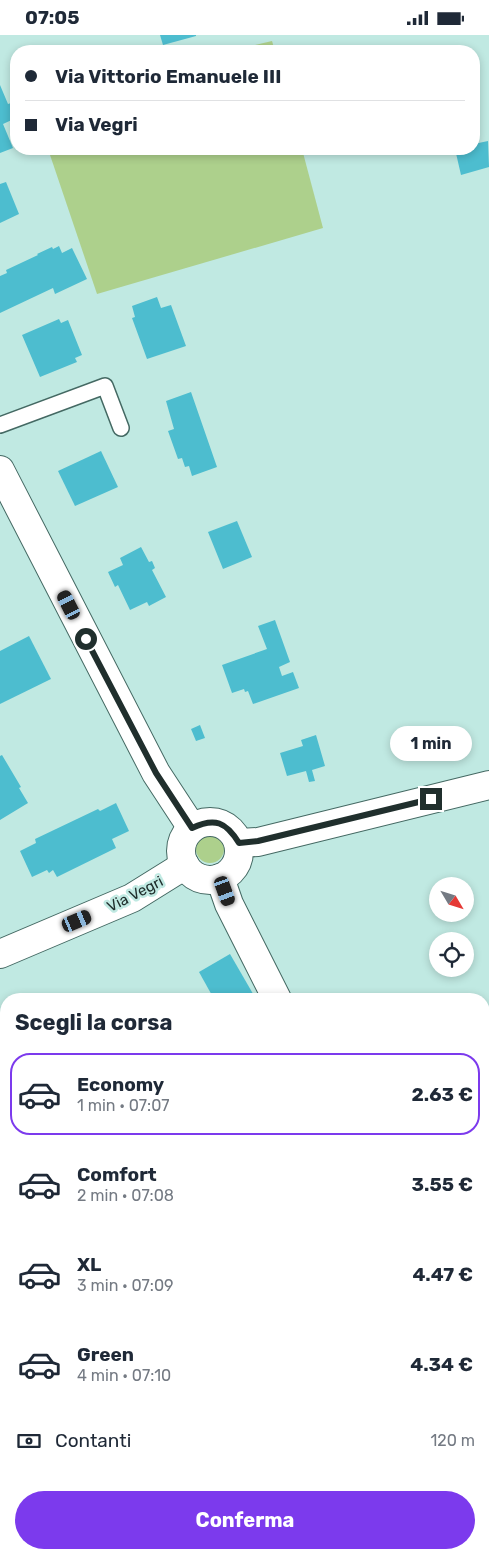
<!DOCTYPE html>
<html lang="it">
<meta charset="utf-8">
<style>
:root{--surface:#fff;--page:#f6f6f7;--text:#1f2937;--muted:#747a83;--line:#e0e1e3;--accent:#7c3aed}
body{margin:0;font-family:Rubik,sans-serif;background:var(--page);color:var(--text);height:100vh;display:flex;flex-direction:column;font-size:19px;white-space:nowrap}
*{box-sizing:border-box;margin:0}
p{font-size:16px;color:var(--muted)}
.icon{flex:none;width:28px;height:28px;fill:none;stroke:currentColor;stroke-width:2;stroke-linecap:round;stroke-linejoin:round}
.map{position:relative;flex:1;overflow:hidden}
.details{position:absolute;left:0px;top:958px;width:490px;height:566px;display:flex;flex-direction:column;background:var(--surface);border-radius:20px 20px 0 0;box-shadow:0 2px 8px #0003}
.details>*{flex:none}
.banner{position:absolute;left:10px;top:10px;width:470px;height:110px;border-radius:20px;box-shadow:0 2px 8px #0003;display:grid;align-content:center;height:110px;padding:0 15px;background:var(--surface)}
.needle{width:32px;rotate:128deg}
.buttons{position:absolute;left:429px;top:842px;display:grid;gap:10px}
.buttons a{display:grid;place-items:center;width:45px;height:45px;border-radius:50%;background:var(--surface);box-shadow:0 2px 8px #0003;font-size:25px}
.end{position:absolute;width:22px;height:22px;margin:-11px;border:6px solid #202f2d;background:#fff;box-shadow:0 0 0 2px #fff}
.from{border-radius:50%}
.bubble{position:absolute;height:35px;border-radius:18px;background:var(--surface);box-shadow:0 2px 8px #0003;font-size:16px;font-weight:700;line-height:35px;text-align:center}
.car{position:absolute;width:15px;height:30px;margin:-15px -8px;border-radius:6px;box-shadow:0 0 4px 1px #0007;background:linear-gradient(#222 24%,#8ab4d8 0 40%,#222 0 76%,#8ab4d8 0 86%,#222 0)}
.banner b{display:flex;align-items:center;gap:18px;height:48px;font-size:19px}
.banner b+b{border-top:1px solid var(--line)}
.banner i{width:12px;height:12px;background:var(--text)}
ul{padding:0;list-style:none}
li{display:flex;align-items:center;gap:15px;height:82px;margin:0 10px 8px;padding:0 5px;border:2px solid transparent;border-radius:20px}
li div{flex:1}
li b{display:block;font-size:19px}
li em{font-style:normal;font-weight:700}
li.selected{border-color:var(--accent)}
li>.icon{width:45px;height:45px;stroke-width:1.5}
h2{padding:0 15px;font-size:22px;line-height:60px}
.pay{display:flex;align-items:center;gap:12px;height:55px;padding:0 15px;font-size:19px}
.pay p{margin-inline-start:auto}
.primary-button{display:flex;gap:10px;margin-top:auto;padding:10px 15px}
.primary-button a{flex:1;height:58px;border-radius:30px;background:var(--accent);color:#fff;font-size:20px;font-weight:700;line-height:58px;text-align:center}
.status{display:flex;justify-content:space-between;align-items:center;height:35px;padding:0 25px;background:var(--surface);direction:ltr}
.status svg{height:14px;fill:currentColor}
.map>svg:first-child{display:block}
</style>
<div class="status"><b>07:05</b><svg viewBox="0 0 49 12"><path d="M0 12V9h3v3zM5 12V6h3v6zM10 12V3h3v9zM15 12V0h3v12zM26 1h20v11H26zM47 4h2v5h-2z"/></svg></div>
<div class="map">
<svg width="489" height="1523" viewBox="0 0 489 1523">
<rect width="100%" height="100%" fill="#c0e9e2"/>
<!-- green -->
<g fill="#add08c">
<polygon points="272,6 275,16 230,16"/>
<polygon points="48,114 302,114 323,193 97,259"/>
<circle cx="210" cy="814" r="14"/>
</g>
<!-- building -->
<g fill="#4dbdcf">
<polygon points="160,0 196,0 196,1 163,10"/>
<polygon points="0,50 8,69 11,68 16,80 16,83 3,89 13,113 0,118"/>
<polygon points="488,106 489,132 461,140 455,114 474,114 474,109"/>
<polygon points="6,147 19,179 0,188 0,149"/>
<polygon points="59,211 62,218 72,213 87,244 55,259 53,253 0,278 0,241 7,238 6,235 38,220 37,219 52,212 53,214"/>
<polygon points="157,262 161,273 171,270 186,311 147,324 132,283 135,282 132,271"/>
<polygon points="59,284 61,288 68,285 82,320 75,323 77,327 40,342 22,300"/>
<polygon points="191,357 217,432 192,441 189,431 185,432 182,423 178,424 168,396 174,394 166,366"/>
<polygon points="101,416 118,452 75,471 58,436"/>
<polygon points="237,486 252,522 223,534 208,497"/>
<polygon points="141,512 149,527 152,526 155,533 152,535 166,562 149,571 147,567 130,575 118,550 115,552 108,537 123,530 120,523"/>
<polygon points="275,585 290,627 279,632 282,641 293,637 299,653 253,669 248,656 245,657 244,654 232,658 222,630 267,614 258,591"/>
<polygon points="29,601 51,644 0,669 0,616"/>
<polygon points="200,690 205,703 196,706 191,694"/>
<polygon points="316,700 325,731 312,735 315,746 309,747 306,736 287,741 280,718 303,711 301,705"/>
<polygon points="2,720 21,752 19,753 28,768 0,785 0,721"/>
<polygon points="116,768 129,796 112,804 116,813 57,842 53,835 49,838 47,835 32,842 20,816 36,808 35,804 98,774 100,776"/>
<polygon points="230,919 256,964 214,964 199,937"/>
<polygon points="0,1030 6,1039 6,1043 0,1047"/>
<polygon points="0,1061 6,1071 6,1144 0,1135"/>
</g>
<g fill="none" stroke-linecap="round" stroke-linejoin="round">
<!-- lane casing -->
<g stroke="#446963" stroke-width="18">
<polyline id="lane" points="0,390 105,351 121,393"/>
</g>
<!-- secondary casing -->
<g stroke="#446963" stroke-width="30">
<g id="secondary">
<polyline points="0,435 156,738 192,793"/>
<circle cx="210" cy="816" r="29"/>
<polyline points="239,808 258,807 489,750"/>
<polyline points="220,843 229,869 277,964"/>
<polyline points="0,919 132,863 185,830"/>
<polyline points="484,1374 489,1384"/>
</g>
</g>
<!-- lane -->
<use href="#lane" stroke="#fff" stroke-width="15"/>
<!-- secondary -->
<use href="#secondary" stroke="#fff" stroke-width="28"/>
</g>
<g fill="none" stroke-linecap="round" stroke-linejoin="round">
<!-- route -->
<path stroke="#202f2d" stroke-width="6" d="M86 604 156 738 192 793C215 782 226 787 239 808L258 806 431 764"/>
</g>
<g text-anchor="middle" dominant-baseline="central" stroke-width="5" stroke-linejoin="round" paint-order="stroke">
<!-- street labels -->
<g font-size="15" fill="#202f2d" stroke="#c0e9e2">
<text transform="translate(135 859) rotate(-27)">Via Vegri</text>
</g>
</g>
</svg>
<div class="buttons">
<a><svg class="needle" viewBox="-14 -14 28 28"><path d="M0-13l5 13h-10z" fill="#e53935"/><path d="M0 13l5-13h-10z" fill="#747a83"/></svg></a>
<a><svg class="icon" aria-label="locate" viewBox="0 0 24 24"><circle cx="12" cy="12" r="6"/><path d="M12 2v4M12 18v4M2 12h4M18 12h4"/></svg></a>
</div>
<i class="end from" style="left:86px;top:604px"></i>
<i class="end" style="left:431px;top:764px"></i>
<div class="bubble" style="left:390px;top:691px;width:82px">1 min</div>
<i class="car" style="left:69px;top:570px;rotate:333deg"></i>
<i class="car" style="left:225px;top:856px;rotate:160deg"></i>
<i class="car" style="left:77px;top:886px;rotate:67deg"></i>
<div class="banner">
<b><i class="from"></i>Via Vittorio Emanuele III</b>
<b><i></i>Via Vegri</b>
</div>
<section class="details">
<h2>Scegli la corsa</h2>
<ul>
<li class="selected"><svg class="icon" aria-label="car" viewBox="0 0 24 24"><path d="M5 17H2v-5l4-1 3-4h7l3 4 3 1v5h-3M9 17h6M6 11h13"/><circle cx="7" cy="17" r="2"/><circle cx="17" cy="17" r="2"/></svg><div><b>Economy</b><p>1 min · 07:07</p></div><em>2.63 €</em></li>
<li><svg class="icon" aria-label="car" viewBox="0 0 24 24"><path d="M5 17H2v-5l4-1 3-4h7l3 4 3 1v5h-3M9 17h6M6 11h13"/><circle cx="7" cy="17" r="2"/><circle cx="17" cy="17" r="2"/></svg><div><b>Comfort</b><p>2 min · 07:08</p></div><em>3.55 €</em></li>
<li><svg class="icon" aria-label="car" viewBox="0 0 24 24"><path d="M5 17H2v-5l4-1 3-4h7l3 4 3 1v5h-3M9 17h6M6 11h13"/><circle cx="7" cy="17" r="2"/><circle cx="17" cy="17" r="2"/></svg><div><b>XL</b><p>3 min · 07:09</p></div><em>4.47 €</em></li>
<li><svg class="icon" aria-label="car" viewBox="0 0 24 24"><path d="M5 17H2v-5l4-1 3-4h7l3 4 3 1v5h-3M9 17h6M6 11h13"/><circle cx="7" cy="17" r="2"/><circle cx="17" cy="17" r="2"/></svg><div><b>Green</b><p>4 min · 07:10</p></div><em>4.34 €</em></li>
</ul>
<div class="pay"><svg class="icon" aria-label="cash" viewBox="0 0 24 24"><path d="M3 7h18v10H3z"/><circle cx="12" cy="12" r="2"/></svg>Contanti<p>120 m</p></div>
<div class="primary-button"><a>Conferma</a></div>
</section>
</div>
